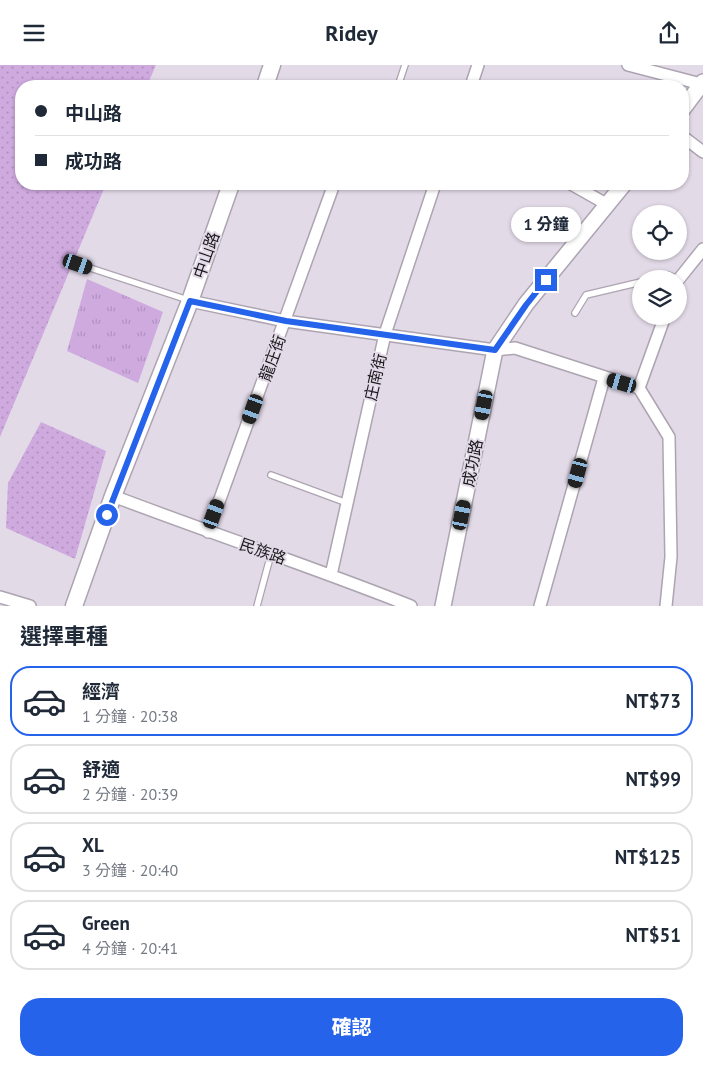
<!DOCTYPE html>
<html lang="zh-TW">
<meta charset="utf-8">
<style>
:root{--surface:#fff;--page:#f2f2f3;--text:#1f2937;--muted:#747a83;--line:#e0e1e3;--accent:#2563eb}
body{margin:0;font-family:"PT Sans","Noto Sans TC",sans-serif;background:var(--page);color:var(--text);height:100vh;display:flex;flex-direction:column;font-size:19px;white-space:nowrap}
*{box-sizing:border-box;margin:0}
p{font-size:16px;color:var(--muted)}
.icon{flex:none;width:28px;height:28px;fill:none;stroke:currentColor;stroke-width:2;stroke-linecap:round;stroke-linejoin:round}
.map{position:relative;height:541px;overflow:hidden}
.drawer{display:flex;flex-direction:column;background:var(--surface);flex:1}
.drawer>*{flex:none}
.banner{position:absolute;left:15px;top:15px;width:674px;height:110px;border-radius:20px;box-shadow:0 1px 4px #0004;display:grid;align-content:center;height:110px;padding:0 20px;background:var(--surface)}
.buttons{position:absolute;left:632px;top:140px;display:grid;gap:10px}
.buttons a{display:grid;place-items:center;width:55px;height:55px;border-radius:50%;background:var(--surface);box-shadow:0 1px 4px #0004;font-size:25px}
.end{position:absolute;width:22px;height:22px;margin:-11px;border:6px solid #2563eb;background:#fff;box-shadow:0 0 0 2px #fff}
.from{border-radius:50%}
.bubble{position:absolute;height:35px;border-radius:18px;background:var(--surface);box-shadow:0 1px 4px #0004;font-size:16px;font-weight:800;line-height:35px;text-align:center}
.car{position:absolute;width:15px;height:30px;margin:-15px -8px;border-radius:6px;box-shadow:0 0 4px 1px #0007;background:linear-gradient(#222 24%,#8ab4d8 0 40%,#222 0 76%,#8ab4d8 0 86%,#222 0)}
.banner b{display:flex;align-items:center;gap:18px;height:48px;font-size:19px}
.banner b+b{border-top:1px solid var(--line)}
.banner i{width:12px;height:12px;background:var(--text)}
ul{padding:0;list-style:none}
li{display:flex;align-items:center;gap:15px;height:70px;margin:0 10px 8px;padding:0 10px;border:2px solid var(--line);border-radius:20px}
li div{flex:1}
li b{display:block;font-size:19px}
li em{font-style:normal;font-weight:800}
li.selected{border-color:var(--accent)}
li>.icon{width:45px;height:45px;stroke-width:1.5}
h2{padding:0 20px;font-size:22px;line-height:60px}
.action{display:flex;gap:10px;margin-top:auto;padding:10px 20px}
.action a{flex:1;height:58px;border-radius:20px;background:var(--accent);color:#fff;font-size:20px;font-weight:800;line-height:58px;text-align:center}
header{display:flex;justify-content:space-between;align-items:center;height:65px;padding:0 20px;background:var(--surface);font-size:22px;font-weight:800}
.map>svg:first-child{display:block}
</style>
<header><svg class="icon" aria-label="menu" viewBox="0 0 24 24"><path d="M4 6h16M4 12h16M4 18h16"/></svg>Ridey<svg class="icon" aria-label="share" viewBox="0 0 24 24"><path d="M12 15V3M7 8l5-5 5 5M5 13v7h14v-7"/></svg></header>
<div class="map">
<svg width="703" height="541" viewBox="0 0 703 541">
<defs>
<pattern id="grass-dots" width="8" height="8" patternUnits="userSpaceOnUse" patternTransform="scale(1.25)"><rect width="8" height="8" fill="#cfaadf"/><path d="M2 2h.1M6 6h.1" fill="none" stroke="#b192bf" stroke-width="1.8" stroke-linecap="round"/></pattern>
<pattern id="park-tufts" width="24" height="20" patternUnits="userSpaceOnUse" patternTransform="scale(1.25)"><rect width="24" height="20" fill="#cfaadf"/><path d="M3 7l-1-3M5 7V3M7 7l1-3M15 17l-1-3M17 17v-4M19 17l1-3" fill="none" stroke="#b192bf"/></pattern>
</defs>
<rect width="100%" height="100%" fill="#e3dae8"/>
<!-- grass -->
<g fill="url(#grass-dots)">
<polygon points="0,0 156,0 147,21 21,21 21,119 106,119 0,372"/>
<polygon points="41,357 106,386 75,494 6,463 8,418"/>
</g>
<!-- park -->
<polygon fill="url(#park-tufts)" points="87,214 163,247 138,318 67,286"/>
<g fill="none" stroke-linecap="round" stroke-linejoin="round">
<!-- service casing -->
<g stroke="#ada4b1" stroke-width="8">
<g id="service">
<polyline points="398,21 405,0"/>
<polyline points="78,199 188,235"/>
<polyline points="654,214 668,210 678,214"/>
<polyline points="575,248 586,230 641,217"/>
<polyline points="271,410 347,438"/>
<polyline points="257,541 271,489"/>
</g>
</g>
<!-- minor casing -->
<g stroke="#ada4b1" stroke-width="14">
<g id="minor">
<polyline points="628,0 701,19"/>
<polyline points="471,21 478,0"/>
<polyline points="682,71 703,87"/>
<polyline points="571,119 608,140"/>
<polyline points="679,214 703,184"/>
<polyline points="190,236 285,256 495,285 515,283 639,323 669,372 671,492 666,541"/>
<polyline points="639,323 665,251"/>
<path d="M113 431C213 469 313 502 411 541"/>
<polyline points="208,467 334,119"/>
<polyline points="331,510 385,269 435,119"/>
<polyline points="0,532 30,541"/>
<polyline points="540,541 604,313"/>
</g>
</g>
<!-- tertiary casing -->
<g stroke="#ada4b1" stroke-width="18">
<g id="tertiary">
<polyline points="682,45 703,17"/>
<polyline points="443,541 495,285 526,239 624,119"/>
</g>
</g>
<!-- secondary casing -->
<g stroke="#ada4b1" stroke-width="19">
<g id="secondary">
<polyline points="265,21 272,0"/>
<polyline points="74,541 113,431 190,236 231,119"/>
</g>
</g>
<!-- service -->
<use href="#service" stroke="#fff" stroke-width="5.5"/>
<!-- minor -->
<use href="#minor" stroke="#fff" stroke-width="11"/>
<!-- tertiary -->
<use href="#tertiary" stroke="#fff" stroke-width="15"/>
<!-- secondary -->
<use href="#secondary" stroke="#fff" stroke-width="16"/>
</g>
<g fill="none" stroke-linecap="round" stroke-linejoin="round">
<!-- route -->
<polyline stroke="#2563eb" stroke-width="6" points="107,450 190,236 286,256 495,285 526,240 546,215"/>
</g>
<g text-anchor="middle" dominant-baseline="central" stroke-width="4" stroke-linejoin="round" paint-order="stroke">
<!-- street labels -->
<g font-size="16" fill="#1c191d" stroke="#e3dae8">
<text transform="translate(206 190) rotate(-71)">中山路</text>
<text transform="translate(272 293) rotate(-70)">龍庄街</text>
<text transform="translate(375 312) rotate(-77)">庄南街</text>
<text transform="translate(472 398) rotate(-79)">成功路</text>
<text transform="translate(263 486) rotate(19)">民族路</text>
</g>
</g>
</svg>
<div class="buttons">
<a><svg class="icon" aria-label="locate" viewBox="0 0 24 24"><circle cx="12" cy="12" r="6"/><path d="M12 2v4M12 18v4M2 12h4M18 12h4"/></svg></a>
<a><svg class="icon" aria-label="layers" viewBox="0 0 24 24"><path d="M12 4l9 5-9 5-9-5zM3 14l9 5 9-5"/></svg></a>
</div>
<i class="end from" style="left:107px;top:450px"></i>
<i class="end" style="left:546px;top:215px"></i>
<div class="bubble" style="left:511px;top:142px;width:70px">1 分鐘</div>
<i class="car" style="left:78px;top:199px;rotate:109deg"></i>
<i class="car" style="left:622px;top:318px;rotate:286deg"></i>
<i class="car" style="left:484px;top:340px;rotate:191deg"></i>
<i class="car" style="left:253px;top:344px;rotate:200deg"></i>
<i class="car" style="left:578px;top:408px;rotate:195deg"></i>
<i class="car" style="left:214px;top:449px;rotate:20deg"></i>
<i class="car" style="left:462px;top:450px;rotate:11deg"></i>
<div class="banner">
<b><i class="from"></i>中山路</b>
<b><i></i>成功路</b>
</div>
</div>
<section class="drawer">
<h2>選擇車種</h2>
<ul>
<li class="selected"><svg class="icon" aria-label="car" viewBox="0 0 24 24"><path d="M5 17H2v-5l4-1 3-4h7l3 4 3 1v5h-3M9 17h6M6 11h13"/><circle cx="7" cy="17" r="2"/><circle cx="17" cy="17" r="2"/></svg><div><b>經濟</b><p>1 分鐘 · 20:38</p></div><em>NT$73</em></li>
<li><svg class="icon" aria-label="car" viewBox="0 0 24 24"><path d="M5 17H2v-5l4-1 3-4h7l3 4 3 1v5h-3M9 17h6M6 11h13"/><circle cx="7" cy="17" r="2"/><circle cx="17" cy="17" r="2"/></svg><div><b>舒適</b><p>2 分鐘 · 20:39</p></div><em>NT$99</em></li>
<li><svg class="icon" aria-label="car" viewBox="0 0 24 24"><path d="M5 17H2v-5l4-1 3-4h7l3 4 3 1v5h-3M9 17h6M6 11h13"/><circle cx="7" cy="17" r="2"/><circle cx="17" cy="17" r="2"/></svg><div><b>XL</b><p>3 分鐘 · 20:40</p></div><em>NT$125</em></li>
<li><svg class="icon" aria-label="car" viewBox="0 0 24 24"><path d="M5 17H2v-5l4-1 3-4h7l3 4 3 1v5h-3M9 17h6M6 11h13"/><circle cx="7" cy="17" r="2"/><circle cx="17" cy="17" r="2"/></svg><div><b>Green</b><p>4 分鐘 · 20:41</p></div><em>NT$51</em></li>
</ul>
<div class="action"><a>確認</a></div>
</section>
